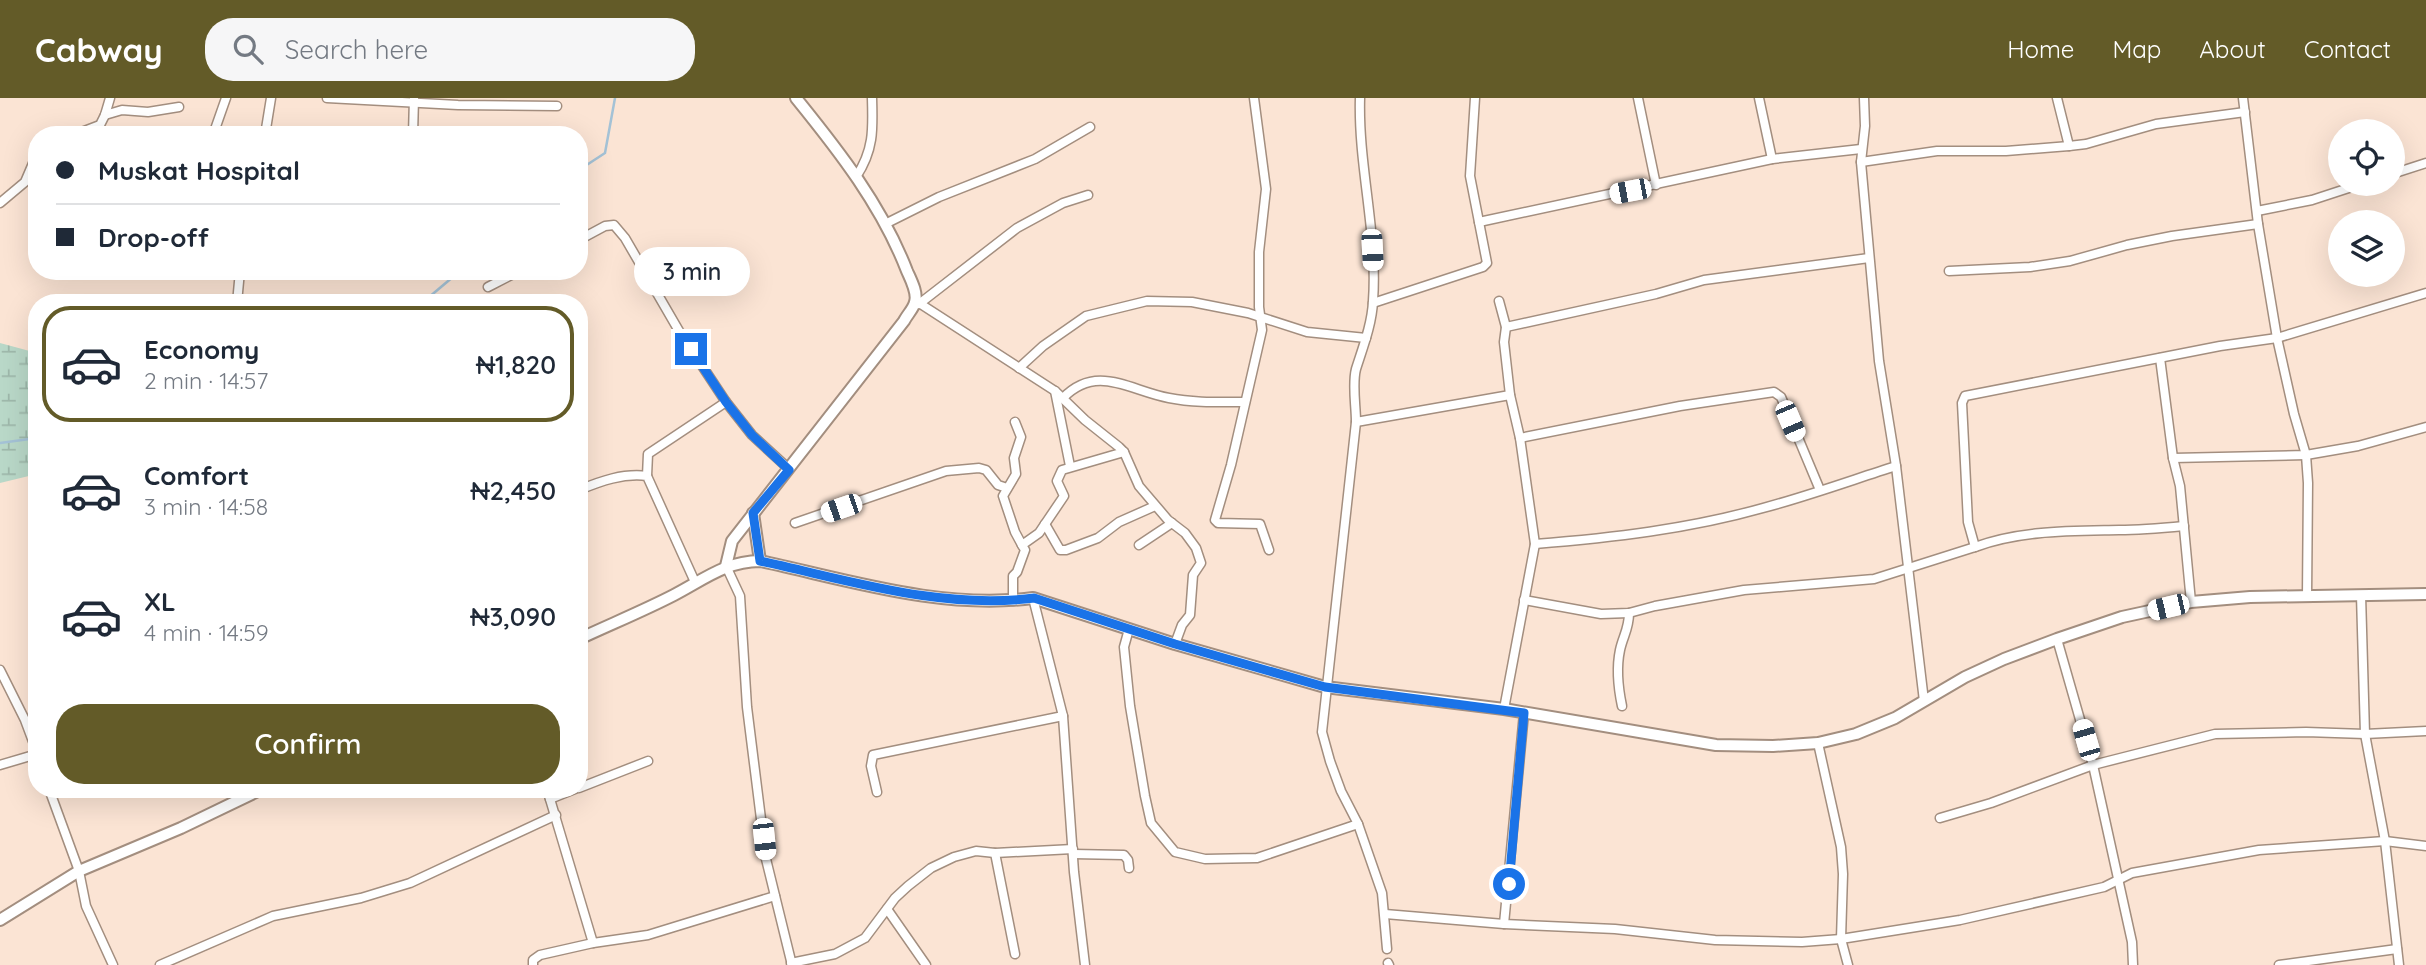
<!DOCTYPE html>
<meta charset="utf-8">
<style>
:root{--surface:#fff;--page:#f6f6f7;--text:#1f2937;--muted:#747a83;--line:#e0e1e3;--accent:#635b28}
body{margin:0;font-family:Quicksand,sans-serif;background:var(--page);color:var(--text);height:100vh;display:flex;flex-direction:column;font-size:26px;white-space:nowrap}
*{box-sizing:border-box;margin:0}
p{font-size:23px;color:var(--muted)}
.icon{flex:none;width:38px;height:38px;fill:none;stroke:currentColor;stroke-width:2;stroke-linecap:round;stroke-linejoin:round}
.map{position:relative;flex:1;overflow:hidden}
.sheet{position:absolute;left:28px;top:196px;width:560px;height:504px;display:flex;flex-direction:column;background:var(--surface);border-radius:28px;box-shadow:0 7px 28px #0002}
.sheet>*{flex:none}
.hud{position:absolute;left:28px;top:28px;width:560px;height:154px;border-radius:28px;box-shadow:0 7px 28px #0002;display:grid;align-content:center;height:154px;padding:0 28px;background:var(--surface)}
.fabs{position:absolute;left:2328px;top:21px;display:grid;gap:14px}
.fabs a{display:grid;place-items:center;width:77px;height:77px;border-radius:50%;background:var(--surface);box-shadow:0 7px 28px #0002;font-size:35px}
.end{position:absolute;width:32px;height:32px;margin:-16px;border:9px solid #1a73e8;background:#fff;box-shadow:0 0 0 4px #fff}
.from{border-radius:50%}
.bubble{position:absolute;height:49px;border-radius:24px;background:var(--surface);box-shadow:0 7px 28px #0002;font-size:23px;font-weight:600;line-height:49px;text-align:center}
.car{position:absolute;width:21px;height:42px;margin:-21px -10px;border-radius:9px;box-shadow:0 0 5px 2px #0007;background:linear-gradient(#fff 24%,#345 0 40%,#fff 0 76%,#345 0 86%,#fff 0)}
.hud b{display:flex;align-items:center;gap:24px;height:66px;font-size:26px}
.hud b+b{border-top:2px solid var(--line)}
.hud i{width:18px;height:18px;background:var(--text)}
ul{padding:12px 0 0;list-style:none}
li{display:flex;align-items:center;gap:21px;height:116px;margin:0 14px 10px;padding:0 14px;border:4px solid transparent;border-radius:28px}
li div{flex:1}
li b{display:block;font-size:26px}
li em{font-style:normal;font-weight:600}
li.selected{border-color:var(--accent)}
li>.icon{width:63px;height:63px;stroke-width:1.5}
.primary-button{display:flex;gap:14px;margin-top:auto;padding:14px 28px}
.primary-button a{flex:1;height:80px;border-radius:28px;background:var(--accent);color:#fff;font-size:28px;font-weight:600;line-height:80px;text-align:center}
header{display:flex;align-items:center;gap:42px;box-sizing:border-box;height:98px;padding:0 35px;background:var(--accent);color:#fff}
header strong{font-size:33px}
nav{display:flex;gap:38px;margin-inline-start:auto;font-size:24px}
.search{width:490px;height:63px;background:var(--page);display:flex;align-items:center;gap:18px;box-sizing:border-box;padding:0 24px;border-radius:28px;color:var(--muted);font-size:26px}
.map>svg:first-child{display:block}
</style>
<header>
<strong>Cabway</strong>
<div class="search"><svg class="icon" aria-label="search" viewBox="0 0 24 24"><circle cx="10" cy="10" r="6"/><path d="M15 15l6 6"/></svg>Search here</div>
<nav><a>Home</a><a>Map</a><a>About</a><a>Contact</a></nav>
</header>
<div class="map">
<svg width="2426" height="867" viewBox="0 0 2426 867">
<defs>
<pattern id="wetland-marsh" width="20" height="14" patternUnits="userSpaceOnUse" patternTransform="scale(1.75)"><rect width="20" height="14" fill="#b9d8c8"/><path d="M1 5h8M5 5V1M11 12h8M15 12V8" fill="none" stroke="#9eb8ab"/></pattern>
</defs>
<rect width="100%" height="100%" fill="#fbe4d4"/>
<!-- wetland -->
<polygon fill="url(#wetland-marsh)" points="0,245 37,255 37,376 0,385"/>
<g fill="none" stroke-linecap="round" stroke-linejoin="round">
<!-- stream -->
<g stroke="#a4c2d6" stroke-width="2.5">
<polyline points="579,72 605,55 615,0"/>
<polyline points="422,205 460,173"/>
<polyline points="0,345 37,340"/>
</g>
<!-- street casing -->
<g stroke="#a38e7f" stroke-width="11">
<g id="street">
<polyline points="327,0 458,7 557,8"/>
<polyline points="1254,0 1266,91 1259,154 1259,209 1262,232 1231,367 1215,422 1218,425 1260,426 1269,452"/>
<path d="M1360 0C1358 68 1378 135 1373 203 1372 226 1363 249 1356 271 1352 286 1356 308 1356 324L1322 634 1330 663 1341 693 1358 726 1382 795 1387 851"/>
<polyline points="1638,0 1656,87"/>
<polyline points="1759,0 1772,61"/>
<polyline points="1864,0 1865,28 1861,64 1879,263 1896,368 1924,603"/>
<polyline points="2057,0 2069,48"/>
<polyline points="2243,0 2258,126 2277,240 2294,316 2306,357 2308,385 2307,498"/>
<polyline points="105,17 122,12 148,14 179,9"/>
<polyline points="74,37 100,27 105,17 110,0"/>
<polyline points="213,37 226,0"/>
<polyline points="265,37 271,0"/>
<polyline points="413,37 414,0"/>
<polyline points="1861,64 1937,53 2006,53 2069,48 2086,46 2156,26 2245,14"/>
<polyline points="2392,76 2426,65"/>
<path d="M856 79C874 52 873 31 872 0"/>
<polyline points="0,105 25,84 37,56"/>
<polyline points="2257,113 2312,102 2361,86"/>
<polyline points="1479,124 1772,61 1861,51"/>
<polyline points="885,126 939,99 1035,61 1090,29"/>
<polyline points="579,142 605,128 614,127 625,140 679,233 726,304 752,337 789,371"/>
<polyline points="1949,173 2030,169 2070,163 2127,147 2172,138 2258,126"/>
<polyline points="488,189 519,173"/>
<polyline points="916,203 1055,293 1085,322 1119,349 1124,354 1139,388 1168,422 1185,435 1196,450 1201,465 1193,477 1190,517 1182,527 1175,546"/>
<polyline points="1499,203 1506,229 1504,244 1510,297 1520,340 1535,446 1504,611"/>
<polyline points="237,205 240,173"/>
<polyline points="1373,205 1483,169 1487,165 1470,78 1475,0"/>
<polyline points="919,206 1017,130 1063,105 1088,97"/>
<polyline points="1506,229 1656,196 1704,182 1869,160"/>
<polyline points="2160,260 2173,360 2180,388 2191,504"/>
<polyline points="1019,270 1043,248 1086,218 1147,203 1192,204 1248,215 1307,234 1366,240"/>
<polyline points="1055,293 1070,368"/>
<path d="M1063 300C1097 265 1130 293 1169 300 1194 305 1220 304 1245 304"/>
<polyline points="1015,324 1021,339 1014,360 1016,376 1003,398 1015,434 1022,447"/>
<polyline points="1356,324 1510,297"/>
<polyline points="1520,340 1680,308 1774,294 1781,299 1820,392"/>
<polyline points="2173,360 2306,357 2358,348 2426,329"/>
<polyline points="647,378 648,356 726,304"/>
<path d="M579 392C601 383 623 375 647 378L695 484"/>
<polyline points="795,425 946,373 979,370 986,372 998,387 1007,390"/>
<polyline points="1045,426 1060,452 1066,452 1098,440 1119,424 1155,408"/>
<path d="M2184 428C2163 430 2141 432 2119 432 2072 433 2020 432 1975 449L1968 424 1962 305 1965 298 2220 248 2277 240 2426 195"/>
<path d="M1535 446C1611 440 1689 431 1763 410 1808 398 1852 382 1896 368"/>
<polyline points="1139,447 1172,425"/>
<polyline points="726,468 740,498 747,609 766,761 792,867"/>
<polyline points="2361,497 2365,636 2385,743 2399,867"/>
<polyline points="1033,500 1063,618 1074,774 1085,867"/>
<polyline points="1524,502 1601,516 1629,515 1655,508 1744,492 1874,481 1975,449"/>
<polyline points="1013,503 1013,478 1017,474 1025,452 1022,447 1039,435 1064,398 1057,383 1062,372 1124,354"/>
<polyline points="1129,531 1124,549 1130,608 1145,698 1151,725 1175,754 1205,761 1257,760 1358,726"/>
<polyline points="2057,541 2093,667 2132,844 2133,867"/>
<polyline points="0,572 25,622 37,654"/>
<path d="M1622 608C1618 589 1616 571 1620 552 1623 538 1629 531 1629 515"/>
<polyline points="1818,645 1841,749 1843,776 1841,841 1848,867"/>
<polyline points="0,667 37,656"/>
<polyline points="579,690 648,663"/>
<polyline points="49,691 79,773 86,808 113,867"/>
<polyline points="547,691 593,845"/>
<polyline points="877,694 871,668 873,657 1063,618"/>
<polyline points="550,701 575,691"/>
<polyline points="1940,720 1991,705 2093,667 2215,636 2306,634 2365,636 2426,633"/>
<polyline points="995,755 1015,856"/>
<polyline points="1073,756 1124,757 1128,762 1129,770"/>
<polyline points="887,811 926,867"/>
<polyline points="1385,816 1504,826 1615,831 1715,842 1802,844 1841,841 1960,822 2104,789 2132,775 2259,752 2385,743 2426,748"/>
<polyline points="1504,826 1524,615"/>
<polyline points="791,865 835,856 865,840 895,800 908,788 931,770 954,759 976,753 995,755 1073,751"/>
<polyline points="1388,865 1389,867"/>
<polyline points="160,867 273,818 361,800 410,785 556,717"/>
<polyline points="533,867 533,862 540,857 593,845 648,837 775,798"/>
<polyline points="2279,867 2397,851"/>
</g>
</g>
<!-- secondary casing -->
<g stroke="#a38e7f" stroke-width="14">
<g id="secondary">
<polyline points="753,415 760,463"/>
<path d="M726 468 732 443 904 223C907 217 914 210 915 204 918 195 911 182 907 173 882 108 839 53 796 0"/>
<path d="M579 541C611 526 643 513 674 497 703 482 726 463 760 463 849 482 941 512 1033 500L1175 546 1325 589 1504 611 1716 647 1773 648 1818 645 1856 636 1895 620 1965 579 2004 561 2057 541 2122 519 2191 504 2250 499 2426 496"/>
<polyline points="0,822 79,773 181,730 262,691"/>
</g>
</g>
<!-- street -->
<use href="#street" stroke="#fff" stroke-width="8"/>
<!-- secondary -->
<use href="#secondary" stroke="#fff" stroke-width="10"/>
</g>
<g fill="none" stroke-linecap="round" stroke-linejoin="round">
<!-- route -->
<path stroke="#1a73e8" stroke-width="9" d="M691 251 726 304 752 337 789 372 753 415 760 463C849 482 941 512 1034 500L1175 546 1325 589 1524 615 1509 786"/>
</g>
</svg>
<div class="fabs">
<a><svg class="icon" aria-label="locate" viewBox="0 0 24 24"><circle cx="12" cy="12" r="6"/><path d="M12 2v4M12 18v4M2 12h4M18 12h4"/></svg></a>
<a><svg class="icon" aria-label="layers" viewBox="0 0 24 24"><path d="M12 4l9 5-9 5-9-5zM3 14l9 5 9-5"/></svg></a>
</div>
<i class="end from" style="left:1509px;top:786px"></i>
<i class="end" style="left:691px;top:251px"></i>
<div class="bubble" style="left:634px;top:149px;width:116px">3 min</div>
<i class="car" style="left:1630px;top:93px;rotate:259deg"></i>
<i class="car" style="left:1372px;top:152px;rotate:177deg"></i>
<i class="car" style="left:1790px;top:323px;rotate:157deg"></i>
<i class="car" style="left:841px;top:410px;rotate:251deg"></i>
<i class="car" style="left:2168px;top:509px;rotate:257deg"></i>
<i class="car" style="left:2086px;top:642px;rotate:344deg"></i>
<i class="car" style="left:764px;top:741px;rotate:174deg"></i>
<div class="hud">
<b><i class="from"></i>Muskat Hospital</b>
<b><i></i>Drop-off</b>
</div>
<section class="sheet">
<ul>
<li class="selected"><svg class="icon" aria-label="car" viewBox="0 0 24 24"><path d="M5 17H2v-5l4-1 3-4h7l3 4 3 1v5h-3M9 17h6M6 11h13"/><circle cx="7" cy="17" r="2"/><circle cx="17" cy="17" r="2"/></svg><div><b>Economy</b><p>2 min · 14:57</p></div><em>₦1,820</em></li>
<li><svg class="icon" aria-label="car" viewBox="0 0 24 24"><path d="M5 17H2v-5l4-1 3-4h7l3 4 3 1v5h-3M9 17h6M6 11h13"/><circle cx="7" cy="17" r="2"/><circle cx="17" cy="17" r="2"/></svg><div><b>Comfort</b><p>3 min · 14:58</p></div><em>₦2,450</em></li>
<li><svg class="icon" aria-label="car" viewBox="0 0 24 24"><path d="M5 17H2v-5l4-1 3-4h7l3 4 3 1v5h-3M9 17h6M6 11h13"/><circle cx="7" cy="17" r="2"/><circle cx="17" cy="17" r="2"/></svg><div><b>XL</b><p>4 min · 14:59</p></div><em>₦3,090</em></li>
</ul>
<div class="primary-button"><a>Confirm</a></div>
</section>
</div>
